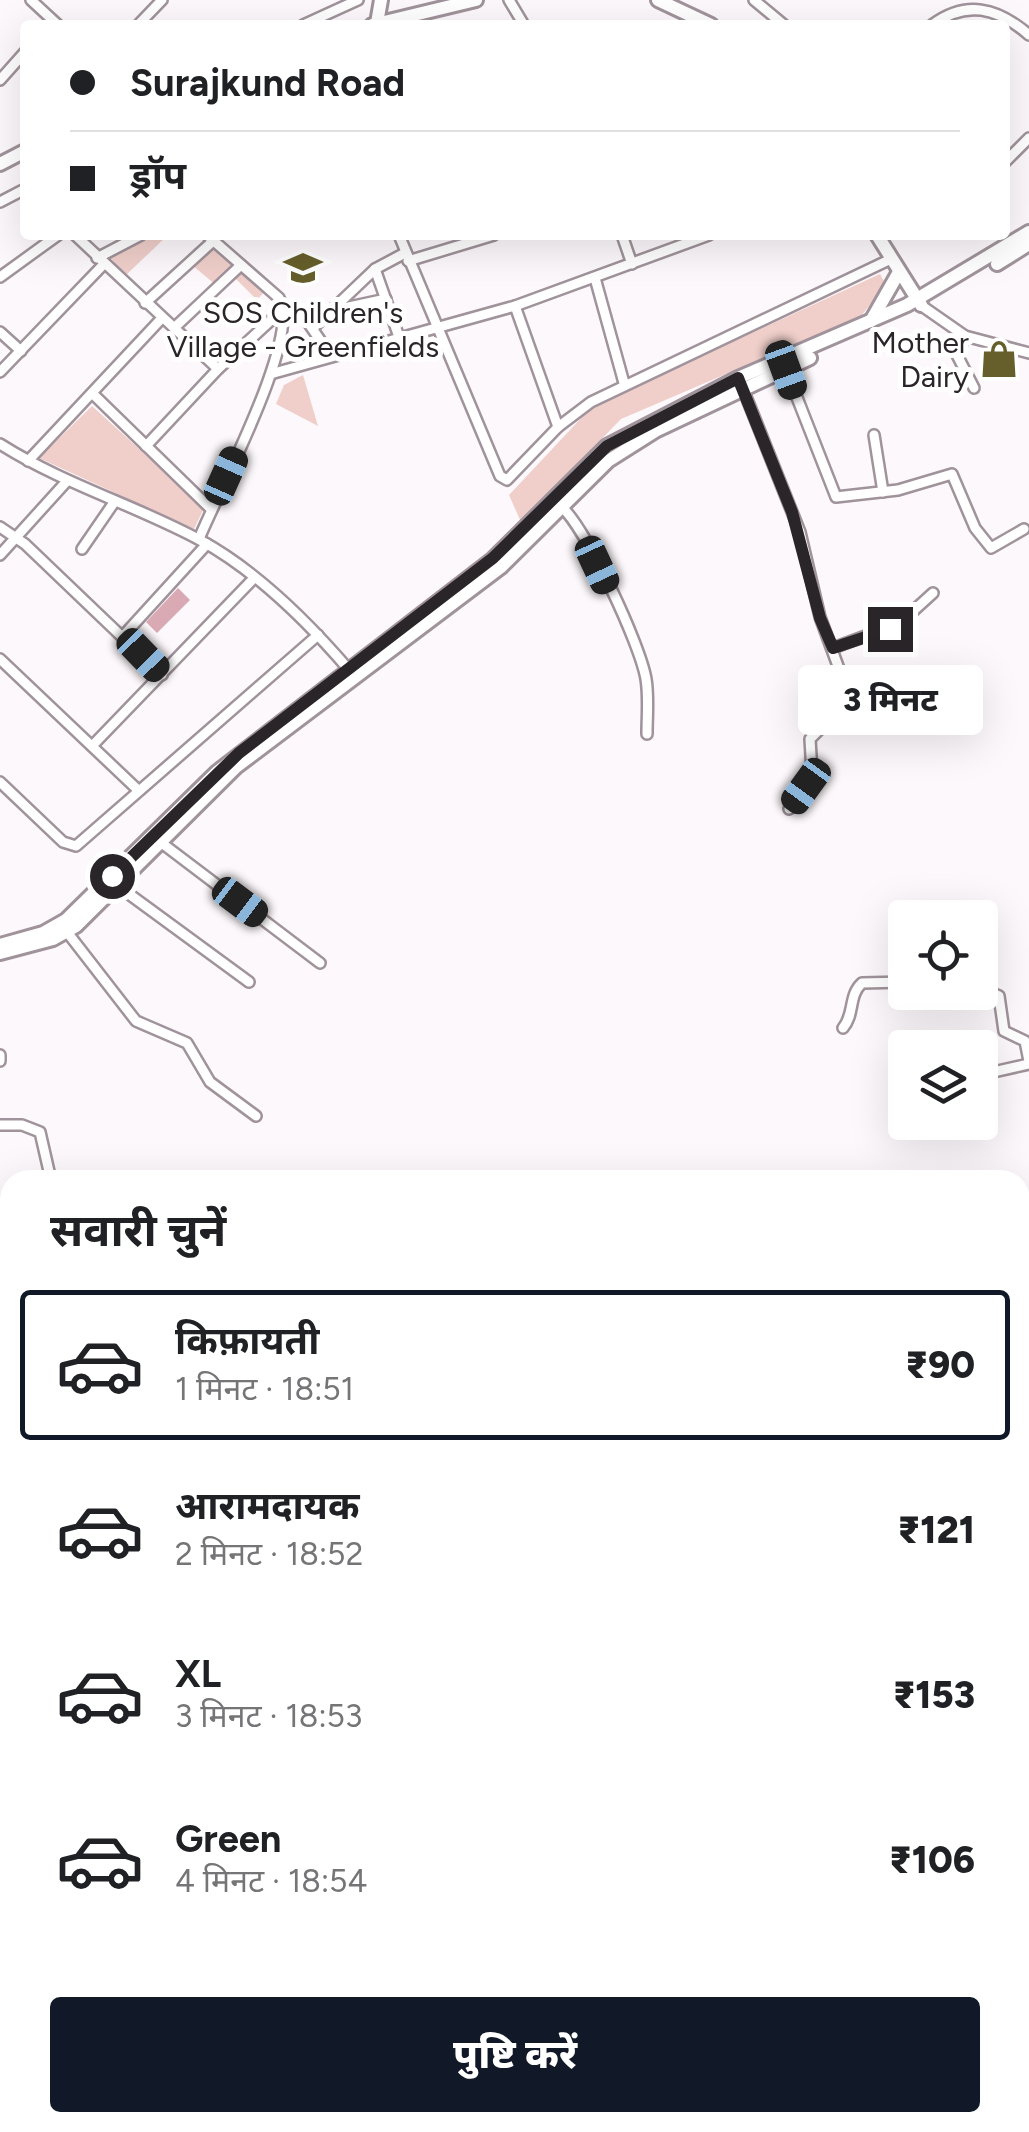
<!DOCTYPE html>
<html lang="hi">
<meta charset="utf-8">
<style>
:root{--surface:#fff;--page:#f2f2f2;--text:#202124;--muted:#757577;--line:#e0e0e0;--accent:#111827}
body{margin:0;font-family:Figtree,"Noto Sans Devanagari",sans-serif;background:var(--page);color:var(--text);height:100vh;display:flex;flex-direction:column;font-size:38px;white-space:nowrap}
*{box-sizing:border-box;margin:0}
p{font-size:32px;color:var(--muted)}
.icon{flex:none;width:55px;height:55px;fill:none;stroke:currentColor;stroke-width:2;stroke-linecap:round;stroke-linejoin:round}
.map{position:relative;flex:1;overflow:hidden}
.drawer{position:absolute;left:0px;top:1170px;width:1030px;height:962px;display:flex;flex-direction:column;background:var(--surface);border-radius:30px 30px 0 0;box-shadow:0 10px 40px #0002}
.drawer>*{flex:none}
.guide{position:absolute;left:20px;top:20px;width:990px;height:220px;border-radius:10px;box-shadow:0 10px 40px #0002;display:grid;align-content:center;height:220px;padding:0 50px;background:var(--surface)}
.controls{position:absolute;left:888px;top:900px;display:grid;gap:20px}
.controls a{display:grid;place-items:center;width:110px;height:110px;border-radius:10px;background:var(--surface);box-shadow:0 10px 40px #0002;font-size:50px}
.end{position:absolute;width:45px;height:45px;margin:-22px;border:12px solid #2a2528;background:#fff;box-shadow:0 0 0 5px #fff}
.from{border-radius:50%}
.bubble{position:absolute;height:70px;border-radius:10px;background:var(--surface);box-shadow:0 10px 40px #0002;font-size:32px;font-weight:800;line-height:70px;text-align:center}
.car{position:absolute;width:30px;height:60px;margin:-30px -15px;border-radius:12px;box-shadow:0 0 8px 2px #0007;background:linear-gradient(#222 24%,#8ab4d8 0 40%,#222 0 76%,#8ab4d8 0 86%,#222 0)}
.guide b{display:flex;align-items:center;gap:35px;height:95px;font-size:38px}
.guide b+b{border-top:2px solid var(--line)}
.guide i{width:25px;height:25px;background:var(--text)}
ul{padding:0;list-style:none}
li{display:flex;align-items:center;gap:30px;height:150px;margin:0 20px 15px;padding:0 30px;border:5px solid transparent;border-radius:10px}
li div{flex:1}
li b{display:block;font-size:38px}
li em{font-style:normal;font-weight:800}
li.current{border-color:var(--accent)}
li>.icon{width:90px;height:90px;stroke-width:1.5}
h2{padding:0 50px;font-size:45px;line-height:120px}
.primary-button{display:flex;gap:20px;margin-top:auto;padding:20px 50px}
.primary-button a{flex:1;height:115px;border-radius:10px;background:var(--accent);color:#fff;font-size:40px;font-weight:800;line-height:115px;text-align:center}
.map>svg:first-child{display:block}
</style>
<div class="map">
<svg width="1029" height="2132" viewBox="0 0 1029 2132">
<rect width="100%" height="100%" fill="#fdf8fb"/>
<!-- green -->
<g fill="#f0cfca">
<polygon points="143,235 168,235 126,275 105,252"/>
<polygon points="211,246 266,290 257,300 230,273 216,285 192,265"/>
<polygon points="880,274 886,285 861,316 621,419 521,522 509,495 586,413 610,398"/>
<polygon points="303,375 318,426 276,404 284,385"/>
<polygon points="92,406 204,508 194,529 39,458"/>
</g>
<!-- building -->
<polygon fill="#d9aab4" points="178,588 190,600 157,633 146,622"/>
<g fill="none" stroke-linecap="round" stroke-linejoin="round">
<!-- street casing -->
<g stroke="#a0939b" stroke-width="14">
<g id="street">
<polyline points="31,0 58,25"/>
<polyline points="509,0 524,25"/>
<polyline points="754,0 784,25"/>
<polyline points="138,25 162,0"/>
<polyline points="303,25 358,0"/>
<path d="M932 25C966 0 997 7 1029 35"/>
<polyline points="0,80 25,52"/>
<polyline points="1005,162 1029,138"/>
<polyline points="0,202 25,189"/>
<polyline points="75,235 218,369"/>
<polyline points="399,235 500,476 507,480 558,427 591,402 891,259"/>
<polyline points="622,235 632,264"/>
<polyline points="97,258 141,235"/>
<polyline points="408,261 494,235"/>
<polyline points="375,269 399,337"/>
<polyline points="0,277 58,235"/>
<polyline points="595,278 624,383"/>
<polyline points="145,303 212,242"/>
<polyline points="515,306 558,427"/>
<polyline points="922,306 965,336 1029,353"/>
<polyline points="335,310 386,299"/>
<polyline points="174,328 241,265"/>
<polyline points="313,328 375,269 405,253"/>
<polyline points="0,332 21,351"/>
<polyline points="965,336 957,355 974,388"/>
<polyline points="785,367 836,497 898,490 952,474 975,528 991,548 1024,529"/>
<polyline points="0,372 103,265"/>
<polyline points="274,373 515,306 709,235"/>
<polyline points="741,384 800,532 820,617 842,677 838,711 810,739 812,773 789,809"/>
<polyline points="93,394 211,509"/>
<polyline points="874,435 883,492"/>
<path d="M0 444C63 484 135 505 200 540 257 571 308 622 350 671"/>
<polyline points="146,446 218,369 282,310 307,321 331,356"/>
<polyline points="28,461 162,318"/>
<path d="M561 506C587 530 640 644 646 679 649 697 647 716 647 734"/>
<polyline points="0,527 25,544 162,675"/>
<path d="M199 539C216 496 303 335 279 298L207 235"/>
<polyline points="82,549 115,501"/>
<polyline points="0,555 67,481"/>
<polyline points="124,635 207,544"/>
<polyline points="833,648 900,623 933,593"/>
<polyline points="0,659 138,790"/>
<polyline points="92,746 254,578"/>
<polyline points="0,782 63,842 76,846 318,635"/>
<polyline points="159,841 320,963"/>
<polyline points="118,886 249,982"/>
<polyline points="67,932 136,1021 187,1043 210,1082 256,1116"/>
<polyline points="980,988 999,996 1004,1031 1025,1041 1029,1061"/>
<path d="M843 1028C855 1014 848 996 862 983L905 982"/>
<polyline points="0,1055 0,1061"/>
<polyline points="980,1075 1029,1064"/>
<polyline points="0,1125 22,1125 40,1132 51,1180"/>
<polyline points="1020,1298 1029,1286"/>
<polyline points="0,1308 10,1303"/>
<polyline points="0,1359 10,1363"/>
<polyline points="1020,1404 1029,1405"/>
<polyline points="1020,1481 1029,1490"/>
<polyline points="1020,1614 1029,1613"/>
<polyline points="0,1802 10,1804"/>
<polyline points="1020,1831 1029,1840"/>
<polyline points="1020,1932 1029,1922"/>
<polyline points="1020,2015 1029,2025"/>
<polyline points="1020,2069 1029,2065"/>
<polyline points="30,2122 30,2132"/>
<polyline points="109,2122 110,2132"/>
<polyline points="749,2122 753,2132"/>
<polyline points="163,2132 174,2122"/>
<polyline points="437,2132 437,2122"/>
<polyline points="825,2132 846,2124 855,2132"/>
<polyline points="965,2132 972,2122"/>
</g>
</g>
<!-- secondary casing -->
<g stroke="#a0939b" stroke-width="18">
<g id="secondary">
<polyline points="658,0 711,25"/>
<polyline points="377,23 381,0"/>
<polyline points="372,25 476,0"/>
<polyline points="0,164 25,151"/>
<polyline points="877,235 921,305"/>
<polyline points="997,264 1029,244"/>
<polyline points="871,321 899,272"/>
<polyline points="0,945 43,933 66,920 217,772 493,559 607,446 738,378 907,305 1029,232"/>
<polyline points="0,953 53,939 76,926 236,767 501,567 608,461 657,430 810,358"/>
</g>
</g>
<!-- street -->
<use href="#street" stroke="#fff" stroke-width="9"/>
<!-- secondary -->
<use href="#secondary" stroke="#fff" stroke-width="12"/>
</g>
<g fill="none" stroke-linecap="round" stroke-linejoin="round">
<!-- route -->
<polyline stroke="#2a2528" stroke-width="12" points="112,876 239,753 493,558 607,446 738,378 792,512 820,618 833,648 890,629"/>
</g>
<!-- icons -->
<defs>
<g id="school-bare" transform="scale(3)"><path d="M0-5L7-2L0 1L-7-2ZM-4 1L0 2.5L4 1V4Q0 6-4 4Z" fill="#665f2b" stroke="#fff" stroke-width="2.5" paint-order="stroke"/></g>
<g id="shop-bare" transform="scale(3)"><path d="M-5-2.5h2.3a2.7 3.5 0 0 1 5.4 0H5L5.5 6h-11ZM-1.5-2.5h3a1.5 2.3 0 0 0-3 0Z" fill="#665f2b" stroke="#fff" stroke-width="2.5" paint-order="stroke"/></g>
</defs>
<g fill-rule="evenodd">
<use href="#school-bare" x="303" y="268"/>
<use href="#shop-bare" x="999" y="359"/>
</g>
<g text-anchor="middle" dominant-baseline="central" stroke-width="10" stroke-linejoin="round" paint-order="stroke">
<!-- poi labels -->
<g font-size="30" fill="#2a2528" stroke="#fff">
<text x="303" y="312">SOS Children's<tspan x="303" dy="34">Village - Greenfields</tspan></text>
<text x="969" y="342" text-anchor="end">Mother<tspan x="969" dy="34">Dairy</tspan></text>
</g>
</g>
</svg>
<div class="controls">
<a><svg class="icon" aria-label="locate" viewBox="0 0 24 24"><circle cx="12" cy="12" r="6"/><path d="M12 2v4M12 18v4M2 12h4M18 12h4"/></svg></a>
<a><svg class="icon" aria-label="layers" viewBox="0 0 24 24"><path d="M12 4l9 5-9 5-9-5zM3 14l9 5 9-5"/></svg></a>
</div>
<i class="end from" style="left:112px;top:876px"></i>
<i class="end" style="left:890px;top:629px"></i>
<div class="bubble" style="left:798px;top:665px;width:185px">3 मिनट</div>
<i class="car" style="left:786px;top:370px;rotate:160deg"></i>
<i class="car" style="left:226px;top:476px;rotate:24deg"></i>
<i class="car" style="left:597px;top:565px;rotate:155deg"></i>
<i class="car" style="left:143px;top:655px;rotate:136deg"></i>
<i class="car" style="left:806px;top:786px;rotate:216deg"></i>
<i class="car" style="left:240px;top:902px;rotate:127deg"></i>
<div class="guide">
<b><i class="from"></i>Surajkund Road</b>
<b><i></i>ड्रॉप</b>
</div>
<section class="drawer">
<h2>सवारी चुनें</h2>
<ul>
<li class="current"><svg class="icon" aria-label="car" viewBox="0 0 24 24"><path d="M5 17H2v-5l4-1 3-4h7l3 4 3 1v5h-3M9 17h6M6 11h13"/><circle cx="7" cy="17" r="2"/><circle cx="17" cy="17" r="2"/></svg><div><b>किफ़ायती</b><p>1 मिनट · 18:51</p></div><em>₹90</em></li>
<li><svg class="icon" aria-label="car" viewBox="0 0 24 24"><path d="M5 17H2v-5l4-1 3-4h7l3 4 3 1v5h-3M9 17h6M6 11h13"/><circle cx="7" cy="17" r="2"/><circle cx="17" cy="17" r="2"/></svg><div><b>आरामदायक</b><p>2 मिनट · 18:52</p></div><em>₹121</em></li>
<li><svg class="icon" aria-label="car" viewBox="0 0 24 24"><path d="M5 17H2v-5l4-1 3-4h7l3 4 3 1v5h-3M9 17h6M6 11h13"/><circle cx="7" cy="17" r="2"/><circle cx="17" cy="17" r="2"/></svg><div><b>XL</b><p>3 मिनट · 18:53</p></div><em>₹153</em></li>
<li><svg class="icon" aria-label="car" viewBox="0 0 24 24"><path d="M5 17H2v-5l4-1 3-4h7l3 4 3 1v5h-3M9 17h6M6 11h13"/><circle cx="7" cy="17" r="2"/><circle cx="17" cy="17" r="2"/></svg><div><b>Green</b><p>4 मिनट · 18:54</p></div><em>₹106</em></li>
</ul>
<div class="primary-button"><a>पुष्टि करें</a></div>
</section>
</div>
